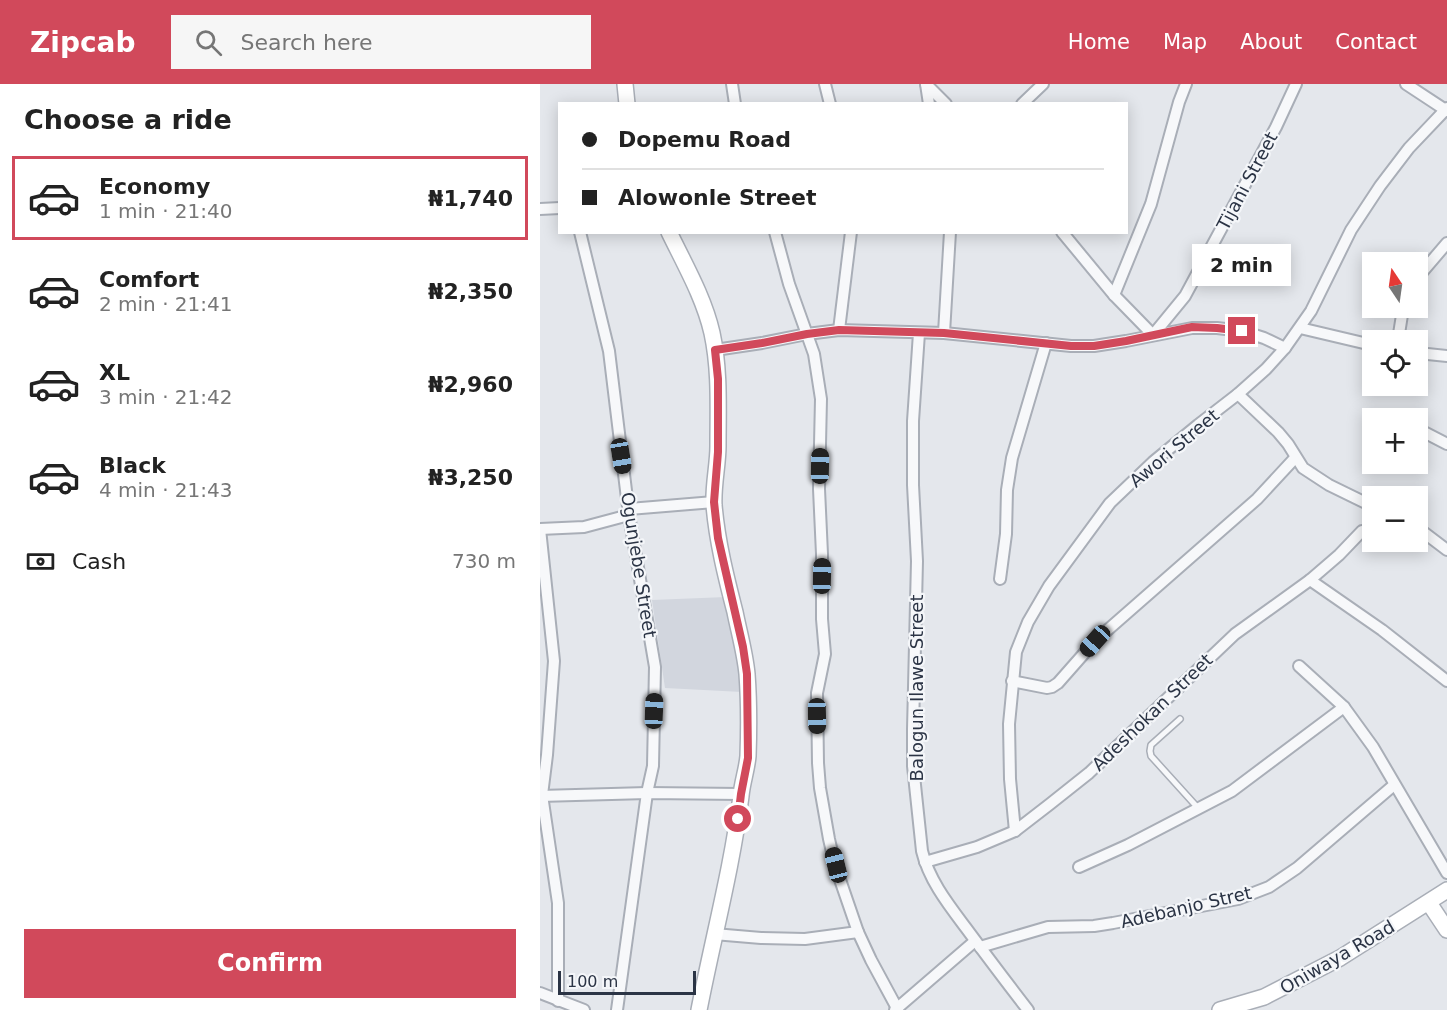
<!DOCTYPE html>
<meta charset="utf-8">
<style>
:root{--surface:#fff;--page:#f6f6f6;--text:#222;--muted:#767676;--line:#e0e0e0;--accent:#d1495b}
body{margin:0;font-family:"DejaVu Sans",sans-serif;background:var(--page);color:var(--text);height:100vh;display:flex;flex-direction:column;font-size:22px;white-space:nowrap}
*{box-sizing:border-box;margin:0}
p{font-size:20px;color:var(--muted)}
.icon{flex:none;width:33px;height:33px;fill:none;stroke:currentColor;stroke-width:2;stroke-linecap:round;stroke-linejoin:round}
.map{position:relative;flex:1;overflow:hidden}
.sheet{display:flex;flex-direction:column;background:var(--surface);width:540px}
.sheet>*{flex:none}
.top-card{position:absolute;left:18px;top:18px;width:570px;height:132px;border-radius:0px;box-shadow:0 3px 15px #0003;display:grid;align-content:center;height:132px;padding:0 24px;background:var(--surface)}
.needle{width:39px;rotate:347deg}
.tools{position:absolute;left:822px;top:168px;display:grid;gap:12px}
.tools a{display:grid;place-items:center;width:66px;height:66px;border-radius:0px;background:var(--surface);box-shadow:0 3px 15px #0003;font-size:30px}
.scale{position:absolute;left:18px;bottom:15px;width:138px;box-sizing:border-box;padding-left:6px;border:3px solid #2b3445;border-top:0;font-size:16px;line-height:21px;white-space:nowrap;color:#2b3445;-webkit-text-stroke:4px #f4f6f9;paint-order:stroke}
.end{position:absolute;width:27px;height:27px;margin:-14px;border:8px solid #d1495b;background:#fff;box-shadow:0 0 0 3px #fff}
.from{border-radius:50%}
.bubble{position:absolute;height:42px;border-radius:0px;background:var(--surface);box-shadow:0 3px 15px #0003;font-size:20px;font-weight:700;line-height:42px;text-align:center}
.car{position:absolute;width:18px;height:36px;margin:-18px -9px;border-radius:8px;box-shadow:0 0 4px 2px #0007;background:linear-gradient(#222 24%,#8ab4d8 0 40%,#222 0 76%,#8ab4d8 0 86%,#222 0)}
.top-card b{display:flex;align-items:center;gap:21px;height:57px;font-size:22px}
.top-card b+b{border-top:2px solid var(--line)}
.top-card i{width:15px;height:15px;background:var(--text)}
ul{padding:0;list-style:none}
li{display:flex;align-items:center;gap:18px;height:84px;margin:0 12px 9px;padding:0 12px;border:3px solid transparent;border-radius:0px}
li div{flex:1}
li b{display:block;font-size:22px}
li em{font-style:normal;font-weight:700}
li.active{border-color:var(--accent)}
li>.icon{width:54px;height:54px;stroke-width:1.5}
h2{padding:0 24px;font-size:27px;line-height:72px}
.pay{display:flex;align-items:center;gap:15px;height:66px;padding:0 24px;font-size:22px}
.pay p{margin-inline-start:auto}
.primary-button{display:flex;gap:12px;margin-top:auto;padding:12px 24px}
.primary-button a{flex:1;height:69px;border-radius:0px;background:var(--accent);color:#fff;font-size:24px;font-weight:700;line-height:69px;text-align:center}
header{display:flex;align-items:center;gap:36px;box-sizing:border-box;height:84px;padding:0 30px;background:var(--accent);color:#fff}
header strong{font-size:28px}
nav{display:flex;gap:33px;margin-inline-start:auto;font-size:21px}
.search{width:420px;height:54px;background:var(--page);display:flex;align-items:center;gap:15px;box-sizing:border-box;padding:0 21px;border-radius:0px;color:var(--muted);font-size:22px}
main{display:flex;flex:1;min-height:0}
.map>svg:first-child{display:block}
</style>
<header>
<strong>Zipcab</strong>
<div class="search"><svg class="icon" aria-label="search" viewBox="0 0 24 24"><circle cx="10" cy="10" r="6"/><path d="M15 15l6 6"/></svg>Search here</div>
<nav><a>Home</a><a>Map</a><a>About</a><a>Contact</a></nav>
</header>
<main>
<section class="sheet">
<h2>Choose a ride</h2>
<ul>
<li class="active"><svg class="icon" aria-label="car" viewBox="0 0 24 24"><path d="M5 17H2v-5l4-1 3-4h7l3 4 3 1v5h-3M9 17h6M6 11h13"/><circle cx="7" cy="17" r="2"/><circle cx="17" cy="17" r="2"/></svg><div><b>Economy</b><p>1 min · 21:40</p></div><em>₦1,740</em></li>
<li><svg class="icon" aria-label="car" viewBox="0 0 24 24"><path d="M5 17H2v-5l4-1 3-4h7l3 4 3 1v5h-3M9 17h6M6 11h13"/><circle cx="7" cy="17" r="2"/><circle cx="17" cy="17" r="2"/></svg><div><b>Comfort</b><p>2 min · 21:41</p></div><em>₦2,350</em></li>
<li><svg class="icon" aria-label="car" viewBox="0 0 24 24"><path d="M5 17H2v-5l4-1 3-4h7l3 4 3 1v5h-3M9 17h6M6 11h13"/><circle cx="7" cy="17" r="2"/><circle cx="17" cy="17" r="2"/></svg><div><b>XL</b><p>3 min · 21:42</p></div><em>₦2,960</em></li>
<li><svg class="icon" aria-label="car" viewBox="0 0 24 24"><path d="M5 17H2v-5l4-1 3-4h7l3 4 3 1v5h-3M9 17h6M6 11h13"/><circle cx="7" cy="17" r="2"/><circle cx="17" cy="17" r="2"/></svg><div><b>Black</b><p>4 min · 21:43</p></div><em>₦3,250</em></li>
</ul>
<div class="pay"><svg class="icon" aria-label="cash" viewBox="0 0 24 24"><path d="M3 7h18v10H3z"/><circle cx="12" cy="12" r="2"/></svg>Cash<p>730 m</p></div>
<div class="primary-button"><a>Confirm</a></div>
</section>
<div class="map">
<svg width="907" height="926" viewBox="0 0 907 926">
<rect width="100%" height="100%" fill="#e4e7ec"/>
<!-- built -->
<polygon fill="#d2d6de" points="186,513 202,608 125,604 112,516"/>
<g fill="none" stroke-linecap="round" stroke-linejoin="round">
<!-- lane casing -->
<g stroke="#a9aeb7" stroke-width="8">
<polyline id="lane" points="640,635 611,661 610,667 611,672 658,724"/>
</g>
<!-- street casing -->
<g stroke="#a9aeb7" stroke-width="14">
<g id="street">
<polyline points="192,0 195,20"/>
<polyline points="285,0 290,20"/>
<polyline points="386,0 406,20"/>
<polyline points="386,0 389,20"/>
<polyline points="866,0 907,27"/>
<polyline points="482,20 503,0"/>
<polyline points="0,125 20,124"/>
<polyline points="40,148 69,267 89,431 115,583 113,682 107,709 77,926"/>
<polyline points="235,148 249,200 274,270 281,315 279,405 282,470 282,535 285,570 277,609 278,679 280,704 289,755 295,781 318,848 331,876 358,926"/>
<polyline points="522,148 574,211 613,251"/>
<polyline points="878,193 907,159"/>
<polyline points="574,211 611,120 639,18 646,0"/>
<polyline points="760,244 832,261"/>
<polyline points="299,246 311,148"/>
<path d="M379 249 373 337V401L377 477 373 645V682L382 767C389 796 408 820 426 844 446 871 467 899 488 926"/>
<polyline points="404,249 410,148"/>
<polyline points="613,251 645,212 736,43 756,0"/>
<polyline points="858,256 862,231 865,224"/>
<polyline points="175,266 222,259 267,250 299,246 404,249 531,262 554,262 586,257 652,244 677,244 702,247 724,254 745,264"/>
<polyline points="878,269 907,272"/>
<polyline points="698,310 738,348 748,360 763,384 789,401 832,422"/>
<polyline points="842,334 845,334"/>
<polyline points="878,345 907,360"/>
<polyline points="89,425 174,418"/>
<polyline points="878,444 907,466"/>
<polyline points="0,445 14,577 7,671 2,711 18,819 18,917"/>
<polyline points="0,445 44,443 89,431"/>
<polyline points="460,495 466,450 467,406 472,374 506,259"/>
<polyline points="770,496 842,546 907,597"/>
<polyline points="759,582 804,623 833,663 907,789"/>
<polyline points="472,597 507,604 512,603 518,599 555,557 717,415 755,374"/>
<polyline points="0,712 107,709 201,710"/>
<polyline points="475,747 470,695 469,640 476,568 488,538 509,502 570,419 613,378 658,341 698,310 726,285 745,264 771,227 811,146 840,102 869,64 907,24"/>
<polyline points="385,778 437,763 475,747 510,720 549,689 695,550 770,496 799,471 822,447"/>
<polyline points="539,783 588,761 692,707 804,623"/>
<polyline points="174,850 221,854 265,855 318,848"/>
<polyline points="440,863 508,843 554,842 573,839 698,815 729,803 757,784 854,701"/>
<polyline points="0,909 44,926"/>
<polyline points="355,926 435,857"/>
</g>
</g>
<!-- secondary casing -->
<g stroke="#a9aeb7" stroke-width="18">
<g id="secondary">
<polyline points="85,0 87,20"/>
<path d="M129 148C145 181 164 214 172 249 180 286 178 324 178 362 178 381 173 401 174 421 177 457 186 493 195 528 199 548 205 569 207 590 209 617 209 645 208 672 207 685 202 699 201 712 192 784 173 854 159 926"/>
<polyline points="889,819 907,846"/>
<polyline points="680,926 724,913 800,874 907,806"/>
</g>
</g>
<!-- lane -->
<use href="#lane" stroke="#f7f8fa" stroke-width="5"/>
<!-- street -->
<use href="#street" stroke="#f7f8fa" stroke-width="10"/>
<!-- secondary -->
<use href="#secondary" stroke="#fff" stroke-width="15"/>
</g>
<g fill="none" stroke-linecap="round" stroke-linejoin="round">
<!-- route -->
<polyline stroke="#d1495b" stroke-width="8" points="198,735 201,710 208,674 207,590 203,563 178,454 174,418 178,368 178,295 175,266 222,259 267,250 299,246 404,249 531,262 554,262 586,257 652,243 677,244 702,247"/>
</g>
<g text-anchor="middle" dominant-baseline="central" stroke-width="4.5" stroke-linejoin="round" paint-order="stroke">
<!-- street labels -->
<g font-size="18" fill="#2b3445" stroke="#f4f6f9">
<text transform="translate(707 97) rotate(-62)">Tijani Street</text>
<text transform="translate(634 364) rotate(-40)">Awori Street</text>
<text transform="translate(99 481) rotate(81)">Ogunjebe Street</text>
<text transform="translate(376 604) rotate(-90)">Balogun Ilawe Street</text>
<text transform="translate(612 628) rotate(-44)">Adeshokan Street</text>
<text transform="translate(646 823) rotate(-13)">Adebanjo Stret</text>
<text transform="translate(797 873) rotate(-30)">Oniwaya Road</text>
</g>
</g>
</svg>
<div class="tools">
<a><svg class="needle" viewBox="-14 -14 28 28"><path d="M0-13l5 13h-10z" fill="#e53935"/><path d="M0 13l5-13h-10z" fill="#767676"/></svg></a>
<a><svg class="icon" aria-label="locate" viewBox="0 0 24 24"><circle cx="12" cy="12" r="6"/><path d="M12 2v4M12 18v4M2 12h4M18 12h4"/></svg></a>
<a>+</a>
<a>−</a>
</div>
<div class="scale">100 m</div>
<i class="end from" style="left:198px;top:735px"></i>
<i class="end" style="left:702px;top:247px"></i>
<div class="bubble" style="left:652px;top:160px;width:99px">2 min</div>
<i class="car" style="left:81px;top:372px;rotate:171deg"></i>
<i class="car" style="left:280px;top:382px;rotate:1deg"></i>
<i class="car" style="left:282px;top:492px;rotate:1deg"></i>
<i class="car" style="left:555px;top:557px;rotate:222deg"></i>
<i class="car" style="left:114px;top:627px;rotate:2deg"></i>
<i class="car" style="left:277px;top:632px;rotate:179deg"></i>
<i class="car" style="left:296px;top:781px;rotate:346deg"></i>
<div class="top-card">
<b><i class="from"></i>Dopemu Road</b>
<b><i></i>Alowonle Street</b>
</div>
</div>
</main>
